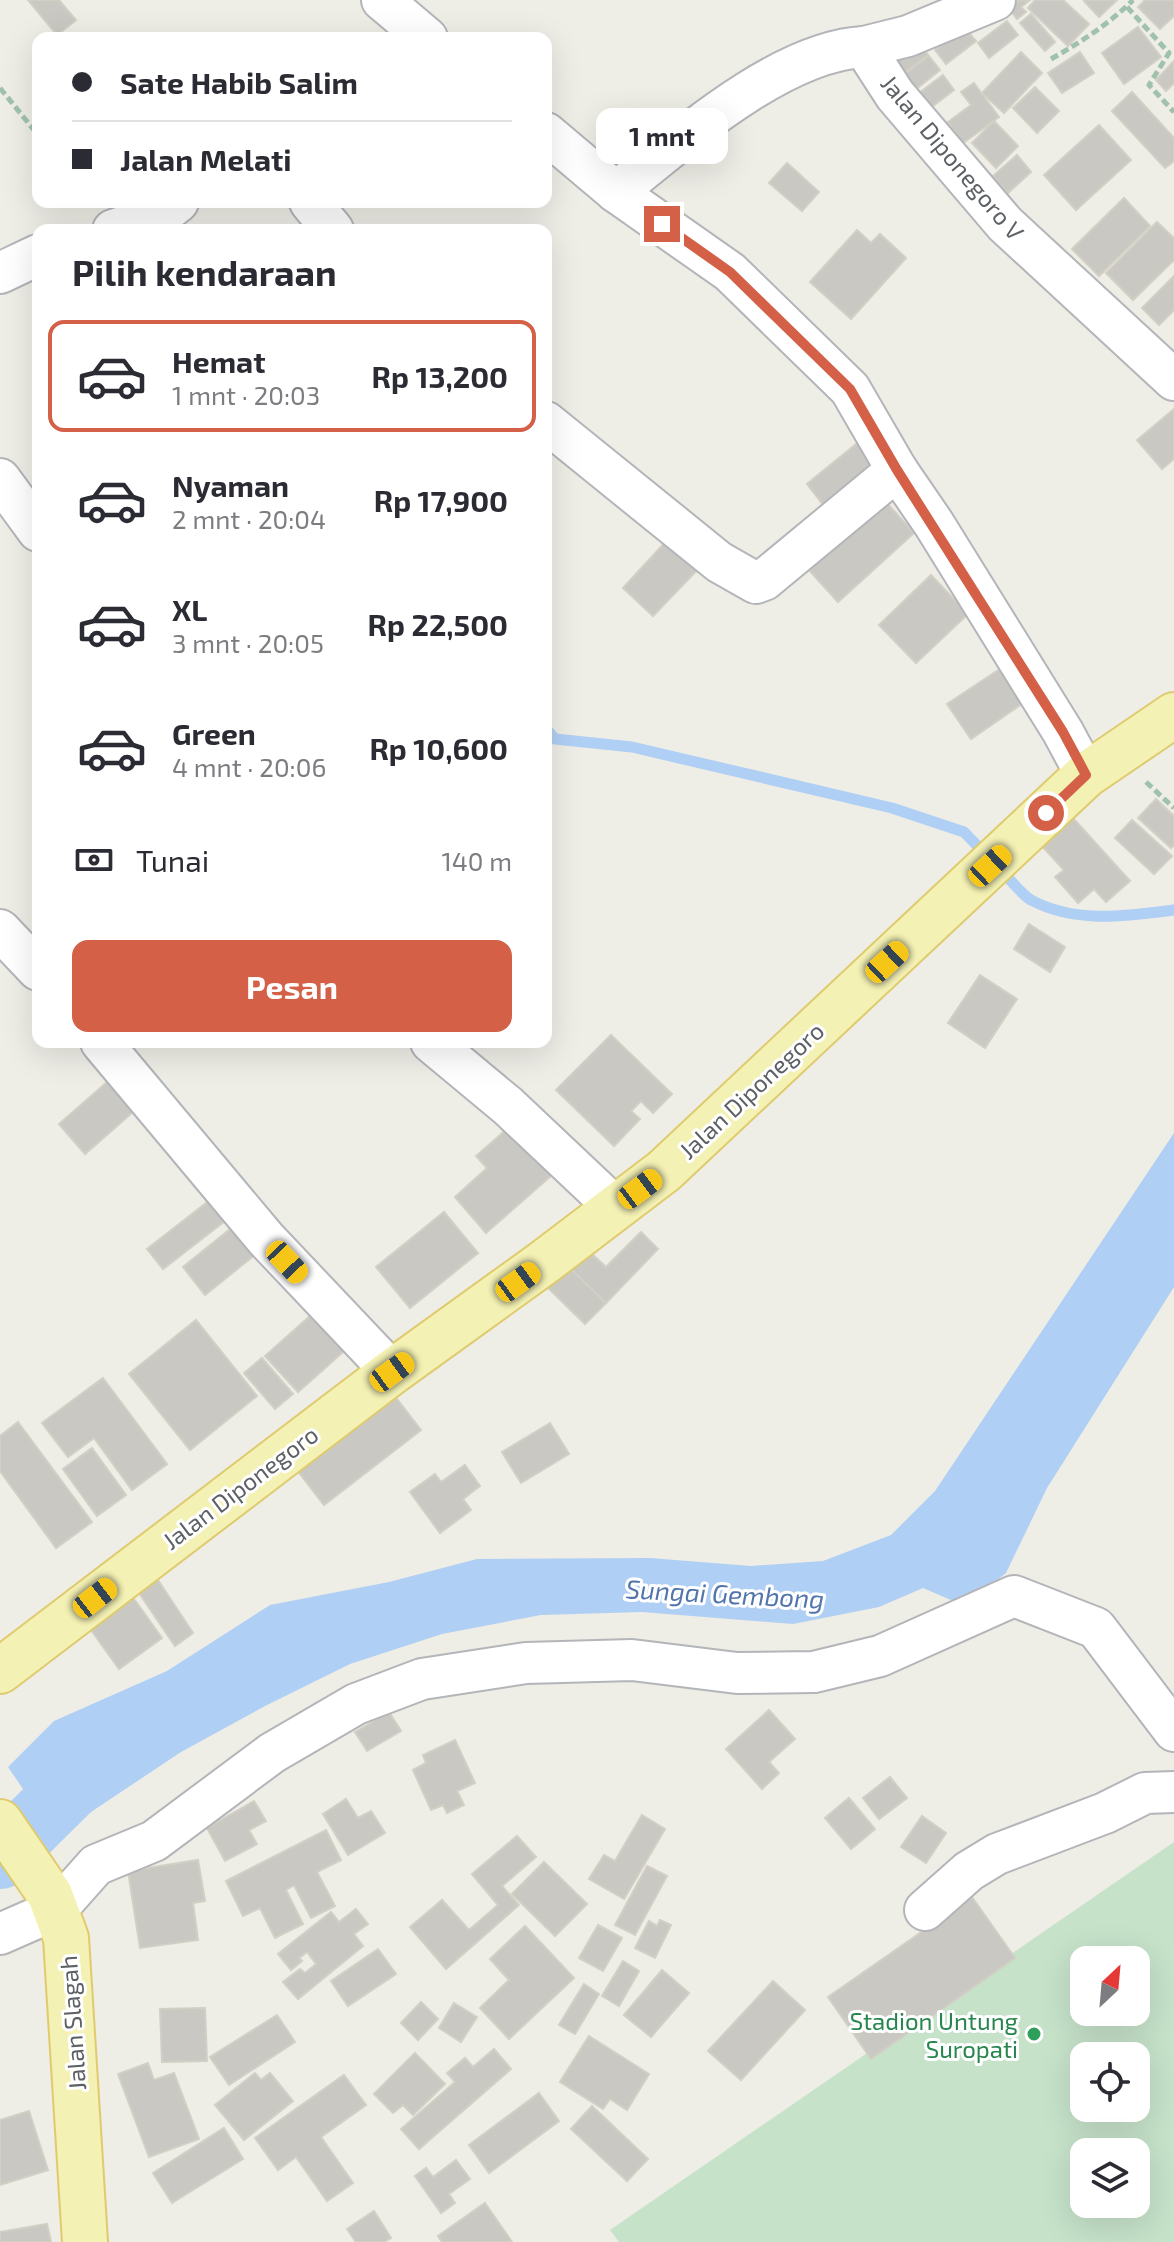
<!DOCTYPE html>
<html lang="id">
<meta charset="utf-8">
<style>
:root{--surface:#fff;--page:#f2f2f3;--text:#2b2b33;--muted:#7c7c81;--line:#e1e1e2;--accent:#d36047}
body{margin:0;font-family:"Exo 2",sans-serif;background:var(--page);color:var(--text);height:100vh;display:flex;flex-direction:column;font-size:30px;white-space:nowrap}
*{box-sizing:border-box;margin:0}
p{font-size:26px;color:var(--muted)}
.icon{flex:none;width:44px;height:44px;fill:none;stroke:currentColor;stroke-width:2;stroke-linecap:round;stroke-linejoin:round}
.map{position:relative;flex:1;overflow:hidden}
.sheet{position:absolute;left:32px;top:224px;width:520px;height:824px;display:flex;flex-direction:column;background:var(--surface);border-radius:16px;box-shadow:0 8px 32px #0002}
.sheet>*{flex:none}
.top-card{position:absolute;left:32px;top:32px;width:520px;height:176px;border-radius:16px;box-shadow:0 8px 32px #0002;display:grid;align-content:center;height:176px;padding:0 40px;background:var(--surface)}
.needle{width:52px;rotate:26deg}
.tools{position:absolute;left:1070px;top:1946px;display:grid;gap:16px}
.tools a{display:grid;place-items:center;width:80px;height:80px;border-radius:16px;background:var(--surface);box-shadow:0 8px 32px #0002;font-size:40px}
.end{position:absolute;width:36px;height:36px;margin:-18px;border:10px solid #d36047;background:#fff;box-shadow:0 0 0 4px #fff}
.from{border-radius:50%}
.bubble{position:absolute;height:56px;border-radius:16px;background:var(--surface);box-shadow:0 8px 32px #0002;font-size:26px;font-weight:700;line-height:56px;text-align:center}
.car{position:absolute;width:24px;height:48px;margin:-24px -12px;border-radius:10px;box-shadow:0 0 6px 2px #0007;background:linear-gradient(#f5c518 24%,#345 0 40%,#f5c518 0 76%,#345 0 86%,#f5c518 0)}
.top-card b{display:flex;align-items:center;gap:28px;height:76px;font-size:30px}
.top-card b+b{border-top:2px solid var(--line)}
.top-card i{width:20px;height:20px;background:var(--text)}
ul{padding:0;list-style:none}
li{display:flex;align-items:center;gap:24px;height:112px;margin:0 16px 12px;padding:0 24px;border:4px solid transparent;border-radius:16px}
li div{flex:1}
li b{display:block;font-size:30px}
li em{font-style:normal;font-weight:700}
li.active{border-color:var(--accent)}
li>.icon{width:72px;height:72px;stroke-width:1.5}
h2{padding:0 40px;font-size:36px;line-height:96px}
.pay{display:flex;align-items:center;gap:20px;height:88px;padding:0 40px;font-size:30px}
.pay p{margin-inline-start:auto}
.action{display:flex;gap:16px;margin-top:auto;padding:16px 40px}
.action a{flex:1;height:92px;border-radius:16px;background:var(--accent);color:#fff;font-size:32px;font-weight:700;line-height:92px;text-align:center}
.map>svg:first-child{display:block}
</style>
<div class="map">
<svg width="1174" height="2242" viewBox="0 0 1174 2242">
<rect width="100%" height="100%" fill="#eeede6"/>
<!-- green -->
<path fill="#c6e2c9" fill-rule="evenodd" d="M1174 1842V2242H619L610 2230ZM1084 1960H1136V2012H1084ZM1084 2056H1136V2108H1084ZM1084 2152H1136V2204H1084Z"/>
<!-- water -->
<polygon fill="#b0cff4" points="1174,1133 1174,1287 1047,1488 1006,1573 965,1606 923,1588 879,1607 793,1624 642,1612 541,1615 442,1634 350,1664 265,1706 181,1752 55,1836 8,1767 54,1721 167,1671 270,1605 389,1582 477,1559 650,1558 751,1566 823,1561 891,1535 935,1491"/>
<g fill="none" stroke-linecap="round" stroke-linejoin="round">
<!-- stream -->
<g stroke="#b0cff4" stroke-width="11">
<polyline points="546,729 555,739 632,747 892,808 964,832 988,857"/>
<path d="M1000 869C1009 878 1020 893 1031 900 1076 924 1126 916 1174 910"/>
</g>
<!-- river -->
<polyline stroke="#b0cff4" stroke-width="64" points="0,1857 93,1765 106,1759"/>
</g>
<!-- building -->
<g fill="#c9c8c2" stroke="#d2cfc5" stroke-width="2">
<polygon points="28,0 59,0 76,20 57,35"/>
<polygon points="1019,0 1030,0 1021,7 1026,12 1017,19 1009,9"/>
<polygon points="1035,0 1063,0 1089,24 1068,46 1028,8"/>
<polygon points="1085,0 1117,0 1099,17 1084,1"/>
<polygon points="1145,0 1174,0 1174,16 1160,29 1138,7"/>
<polygon points="1031,14 1055,42 1045,51 1020,23"/>
<polygon points="1007,21 1018,35 989,58 978,43"/>
<polygon points="964,27 976,41 946,64 935,50"/>
<polygon points="1138,27 1161,57 1124,84 1102,53"/>
<polygon points="917,40 928,55 899,77 888,62"/>
<polygon points="1021,52 1042,73 1004,113 982,93"/>
<polygon points="1080,52 1094,73 1062,93 1048,73"/>
<polygon points="929,56 940,70 911,93 899,78"/>
<polygon points="1174,61 1174,83 1166,91 1156,80"/>
<polygon points="943,75 954,90 925,112 914,97"/>
<polygon points="974,83 999,117 963,143 948,122 971,105 961,92"/>
<polygon points="1035,87 1059,111 1037,133 1013,108"/>
<polygon points="1132,92 1174,138 1174,161 1165,168 1112,111"/>
<polygon points="994,121 1018,146 996,168 972,143"/>
<polygon points="1099,125 1131,160 1076,210 1044,175"/>
<polygon points="1017,155 1031,172 1008,193 993,176"/>
<polygon points="787,163 819,192 802,211 769,183"/>
<polygon points="1124,198 1150,226 1099,276 1072,249"/>
<polygon points="1157,222 1174,238 1174,260 1133,300 1106,273"/>
<polygon points="857,230 871,243 880,234 906,258 851,319 810,282"/>
<polygon points="1174,276 1174,310 1159,325 1142,308"/>
<polygon points="1174,409 1174,459 1162,469 1137,440"/>
<polygon points="860,441 881,467 827,510 807,484"/>
<polygon points="886,502 914,533 838,602 809,570"/>
<polygon points="671,536 702,565 653,616 623,588"/>
<polygon points="931,575 968,614 916,663 879,625"/>
<polygon points="1000,669 1023,703 971,739 947,704"/>
<polygon points="1156,799 1174,816 1174,845 1171,848 1138,818"/>
<polygon points="1072,817 1130,881 1106,902 1094,889 1078,903 1055,877 1064,870 1041,845"/>
<polygon points="1132,820 1172,856 1154,874 1115,838"/>
<polygon points="1029,924 1065,947 1050,972 1014,949"/>
<polygon points="980,975 1017,999 985,1048 948,1023"/>
<polygon points="611,1035 672,1094 653,1113 641,1101 631,1111 640,1119 614,1146 556,1090"/>
<polygon points="114,1076 140,1106 85,1154 59,1124"/>
<polygon points="516,1121 559,1169 486,1233 455,1197 487,1168 476,1156"/>
<polygon points="214,1197 230,1217 163,1269 147,1249"/>
<polygon points="444,1212 478,1253 410,1308 376,1267"/>
<polygon points="239,1222 261,1250 205,1295 183,1267"/>
<polygon points="641,1232 658,1249 606,1303 559,1258 577,1240 606,1267"/>
<polygon points="559,1258 606,1303 585,1324 538,1278"/>
<polygon points="319,1308 351,1345 298,1392 265,1356"/>
<polygon points="196,1320 257,1396 190,1450 129,1374"/>
<polygon points="262,1358 293,1394 275,1409 244,1373"/>
<polygon points="103,1378 167,1464 132,1490 94,1438 68,1457 42,1423"/>
<polygon points="387,1386 421,1430 324,1505 290,1461"/>
<polygon points="18,1422 92,1522 56,1548 0,1471 0,1436"/>
<polygon points="550,1423 569,1454 521,1483 502,1452"/>
<polygon points="92,1448 126,1495 97,1516 63,1469"/>
<polygon points="465,1465 480,1486 463,1499 471,1510 440,1533 410,1492 435,1474 441,1482"/>
<polygon points="154,1574 193,1633 175,1646 135,1587"/>
<polygon points="129,1592 162,1638 119,1669 86,1623"/>
<polygon points="769,1710 795,1739 769,1762 779,1773 762,1789 726,1749"/>
<polygon points="389,1712 401,1731 367,1751 355,1732"/>
<polygon points="455,1740 475,1783 457,1791 464,1805 447,1813 443,1805 431,1810 413,1770 426,1763 423,1755"/>
<polygon points="890,1777 907,1798 879,1819 863,1798"/>
<polygon points="849,1798 875,1829 851,1849 825,1818"/>
<polygon points="346,1799 358,1818 371,1811 385,1833 348,1855 323,1814"/>
<polygon points="254,1801 266,1821 249,1830 257,1844 225,1861 207,1828"/>
<polygon points="642,1815 665,1829 624,1899 589,1879 604,1855 615,1861"/>
<polygon points="922,1816 946,1833 926,1863 901,1847"/>
<polygon points="326,1830 341,1860 317,1872 335,1906 311,1918 294,1885 286,1890 303,1924 275,1938 260,1908 243,1916 226,1881"/>
<polygon points="517,1836 536,1857 502,1886 519,1905 446,1969 410,1927 442,1900 469,1930 498,1905 472,1874"/>
<polygon points="198,1860 205,1901 193,1903 198,1940 140,1948 128,1871"/>
<polygon points="544,1862 587,1904 555,1936 512,1894"/>
<polygon points="647,1866 667,1876 635,1935 615,1925"/>
<polygon points="972,1897 1015,1958 871,2059 828,1997"/>
<polygon points="356,1909 368,1924 354,1934 363,1946 298,1999 283,1982 300,1969 305,1973 316,1964 307,1952 299,1958 302,1961 291,1970 278,1954 331,1912 339,1922"/>
<polygon points="660,1920 671,1925 655,1958 635,1948 649,1921 657,1926"/>
<polygon points="598,1925 622,1938 603,1971 579,1958"/>
<polygon points="525,1926 574,1978 509,2039 480,2008 509,1980 490,1959"/>
<polygon points="378,1949 396,1974 348,2006 331,1981"/>
<polygon points="623,1961 639,1971 619,2006 602,1996"/>
<polygon points="662,1970 689,1993 651,2037 624,2015"/>
<polygon points="773,1981 805,2010 741,2080 708,2051"/>
<polygon points="584,1984 599,1994 575,2034 559,2025"/>
<polygon points="421,2002 438,2019 418,2040 401,2023"/>
<polygon points="454,2003 477,2017 461,2042 439,2028"/>
<polygon points="205,2008 207,2061 162,2062 160,2009"/>
<polygon points="277,2015 295,2042 229,2085 210,2057"/>
<polygon points="589,2036 649,2074 627,2110 610,2099 603,2109 560,2082"/>
<polygon points="494,2049 511,2069 419,2149 401,2129 455,2082 447,2073 465,2058 473,2067"/>
<polygon points="415,2053 445,2084 413,2115 403,2105 393,2113 374,2094"/>
<polygon points="148,2063 154,2080 174,2073 199,2139 149,2157 118,2074"/>
<polygon points="255,2073 261,2080 270,2073 293,2101 244,2140 215,2105"/>
<polygon points="344,2075 366,2105 321,2137 353,2183 327,2201 296,2157 278,2170 255,2138"/>
<polygon points="539,2093 559,2121 489,2173 469,2145"/>
<polygon points="592,2106 648,2159 627,2181 571,2129"/>
<polygon points="29,2111 48,2170 0,2185 0,2120"/>
<polygon points="224,2128 243,2159 172,2203 153,2173"/>
<polygon points="456,2160 470,2179 449,2194 455,2203 441,2213 415,2176 426,2168 433,2177"/>
<polygon points="485,2203 512,2242 442,2242 438,2236"/>
<polygon points="374,2211 391,2238 384,2242 356,2242 347,2229"/>
<polygon points="47,2224 51,2242 0,2242 0,2232"/>
</g>
<g fill="none" stroke-linecap="round" stroke-linejoin="round">
<!-- minor casing -->
<g stroke="#b3b5b9" stroke-width="44">
<g id="minor">
<polyline points="382,0 427,38"/>
<polyline points="995,0 908,36 864,47 895,95 1005,224 1174,380"/>
<polyline points="546,133 616,192 730,272 850,389 897,470 934,524 1063,732 1086,775"/>
<path d="M616 192C680 141 780 51 864 47"/>
<polyline points="310,202 333,230"/>
<polyline points="113,230 164,213 178,202"/>
<polyline points="0,273 38,255"/>
<polyline points="546,422 719,562 756,583 764,580 897,470"/>
<polyline points="0,479 38,531"/>
<polyline points="0,930 38,970"/>
<polyline points="101,1042 266,1239 392,1372"/>
<polyline points="431,1042 508,1106 615,1207"/>
<polyline points="925,1910 969,1871 997,1854 1105,1813 1145,1793 1174,1792"/>
<polyline points="0,1934 57,1909 96,1865 154,1841 272,1753 356,1704 422,1679 526,1663 632,1660 737,1673 814,1672 880,1656 1014,1596 1096,1628 1174,1731"/>
</g>
</g>
<!-- major casing -->
<g stroke="#dfcb6e" stroke-width="48">
<g id="major">
<polyline points="0,1671 392,1372 543,1263 664,1171 1086,775 1174,715"/>
<polyline points="0,1822 50,1895 66,1938 85,2242"/>
</g>
</g>
<!-- path -->
<g stroke="#a0c2ad" stroke-width="5" stroke-dasharray="8 4" stroke-linecap="butt">
<polyline points="1127,7 1169,53 1149,85 1174,112"/>
<path d="M1051 59C1081 42 1109 24 1133 0"/>
<polyline points="0,88 38,135"/>
<polyline points="1146,782 1174,808"/>
</g>
<!-- minor -->
<use href="#minor" stroke="#fff" stroke-width="40"/>
<!-- major -->
<use href="#major" stroke="#f4f1b4" stroke-width="44"/>
</g>
<g fill="none" stroke-linecap="round" stroke-linejoin="round">
<!-- route -->
<polyline stroke="#d36047" stroke-width="10" points="662,224 730,272 850,389 897,470 1063,732 1086,775 1046,813"/>
</g>
<!-- markers -->
<circle fill="#2e9e5b" stroke="#fff" stroke-width="3" cx="1034" cy="2034" r="8"/>
<g text-anchor="middle" dominant-baseline="central" stroke-width="6" stroke-linejoin="round" paint-order="stroke">
<!-- street labels -->
<g font-size="24" fill="#5d6064" stroke="#fff">
<text transform="translate(953 157) rotate(50)">Jalan Diponegoro V</text>
<text transform="translate(751 1090) rotate(-43)">Jalan Diponegoro</text>
<text transform="translate(240 1487) rotate(-37)">Jalan Diponegoro</text>
<text transform="translate(72 2023) rotate(-94)">Jalan Slagah</text>
</g>
<!-- leisure labels -->
<g font-size="24" fill="#27864d" stroke="#fff" text-anchor="end">
<text x="1018" y="2020">Stadion Untung<tspan x="1018" dy="28">Suropati</tspan></text>
</g>
<!-- water labels -->
<g font-size="26" font-style="italic" fill="#5275ac" stroke="#fff">
<text transform="translate(725 1593) rotate(3)">Sungai Gembong</text>
</g>
</g>
</svg>
<div class="tools">
<a><svg class="needle" viewBox="-14 -14 28 28"><path d="M0-13l5 13h-10z" fill="#e53935"/><path d="M0 13l5-13h-10z" fill="#7c7c81"/></svg></a>
<a><svg class="icon" aria-label="locate" viewBox="0 0 24 24"><circle cx="12" cy="12" r="6"/><path d="M12 2v4M12 18v4M2 12h4M18 12h4"/></svg></a>
<a><svg class="icon" aria-label="layers" viewBox="0 0 24 24"><path d="M12 4l9 5-9 5-9-5zM3 14l9 5 9-5"/></svg></a>
</div>
<i class="end from" style="left:1046px;top:813px"></i>
<i class="end" style="left:662px;top:224px"></i>
<div class="bubble" style="left:596px;top:108px;width:132px">1 mnt</div>
<i class="car" style="left:990px;top:866px;rotate:47deg"></i>
<i class="car" style="left:887px;top:962px;rotate:47deg"></i>
<i class="car" style="left:640px;top:1189px;rotate:53deg"></i>
<i class="car" style="left:287px;top:1262px;rotate:137deg"></i>
<i class="car" style="left:518px;top:1282px;rotate:54deg"></i>
<i class="car" style="left:392px;top:1372px;rotate:54deg"></i>
<i class="car" style="left:95px;top:1598px;rotate:52deg"></i>
<div class="top-card">
<b><i class="from"></i>Sate Habib Salim</b>
<b><i></i>Jalan Melati</b>
</div>
<section class="sheet">
<h2>Pilih kendaraan</h2>
<ul>
<li class="active"><svg class="icon" aria-label="car" viewBox="0 0 24 24"><path d="M5 17H2v-5l4-1 3-4h7l3 4 3 1v5h-3M9 17h6M6 11h13"/><circle cx="7" cy="17" r="2"/><circle cx="17" cy="17" r="2"/></svg><div><b>Hemat</b><p>1 mnt · 20:03</p></div><em>Rp 13,200</em></li>
<li><svg class="icon" aria-label="car" viewBox="0 0 24 24"><path d="M5 17H2v-5l4-1 3-4h7l3 4 3 1v5h-3M9 17h6M6 11h13"/><circle cx="7" cy="17" r="2"/><circle cx="17" cy="17" r="2"/></svg><div><b>Nyaman</b><p>2 mnt · 20:04</p></div><em>Rp 17,900</em></li>
<li><svg class="icon" aria-label="car" viewBox="0 0 24 24"><path d="M5 17H2v-5l4-1 3-4h7l3 4 3 1v5h-3M9 17h6M6 11h13"/><circle cx="7" cy="17" r="2"/><circle cx="17" cy="17" r="2"/></svg><div><b>XL</b><p>3 mnt · 20:05</p></div><em>Rp 22,500</em></li>
<li><svg class="icon" aria-label="car" viewBox="0 0 24 24"><path d="M5 17H2v-5l4-1 3-4h7l3 4 3 1v5h-3M9 17h6M6 11h13"/><circle cx="7" cy="17" r="2"/><circle cx="17" cy="17" r="2"/></svg><div><b>Green</b><p>4 mnt · 20:06</p></div><em>Rp 10,600</em></li>
</ul>
<div class="pay"><svg class="icon" aria-label="cash" viewBox="0 0 24 24"><path d="M3 7h18v10H3z"/><circle cx="12" cy="12" r="2"/></svg>Tunai<p>140 m</p></div>
<div class="action"><a>Pesan</a></div>
</section>
</div>
